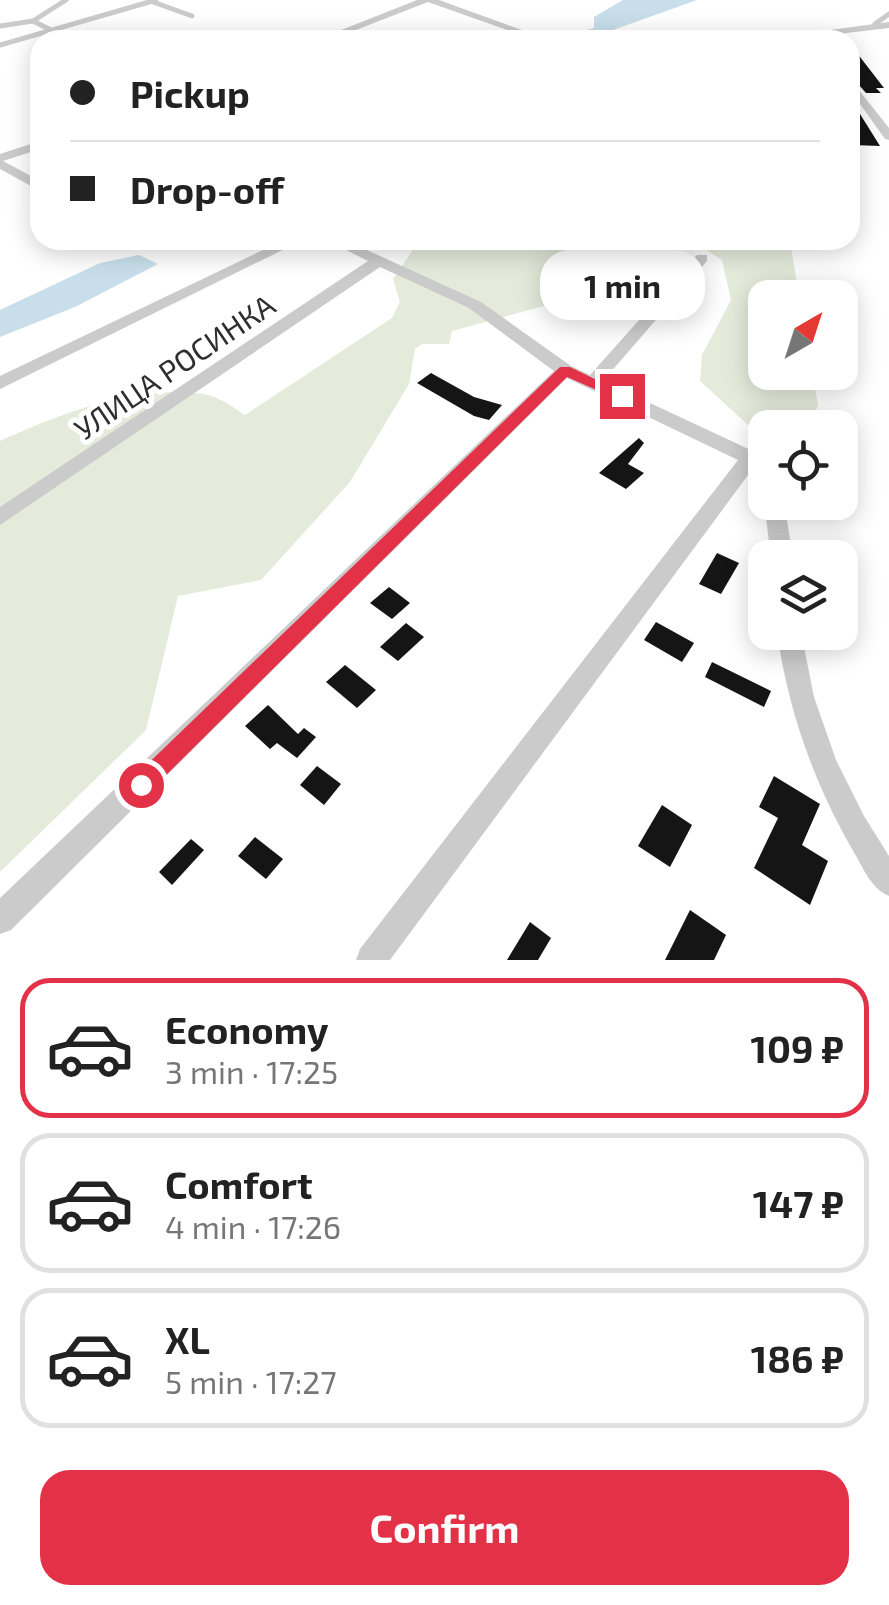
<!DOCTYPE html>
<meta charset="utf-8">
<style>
:root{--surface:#fff;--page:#f6f6f6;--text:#222;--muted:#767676;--line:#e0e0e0;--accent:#e33148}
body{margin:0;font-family:"Exo 2",sans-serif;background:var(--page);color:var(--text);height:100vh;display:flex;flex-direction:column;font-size:38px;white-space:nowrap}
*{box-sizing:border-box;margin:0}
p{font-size:32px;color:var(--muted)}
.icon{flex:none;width:55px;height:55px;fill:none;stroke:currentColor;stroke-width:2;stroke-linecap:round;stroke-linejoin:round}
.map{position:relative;height:960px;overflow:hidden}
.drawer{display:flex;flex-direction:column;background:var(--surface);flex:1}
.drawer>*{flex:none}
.hud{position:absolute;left:30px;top:30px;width:830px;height:220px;border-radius:30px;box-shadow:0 5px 25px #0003;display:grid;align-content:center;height:220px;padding:0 40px;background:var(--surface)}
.needle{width:65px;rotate:39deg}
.tools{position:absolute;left:748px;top:280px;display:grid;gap:20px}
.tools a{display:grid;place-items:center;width:110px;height:110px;border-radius:20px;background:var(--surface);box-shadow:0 5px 25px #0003;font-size:50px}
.end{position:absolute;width:45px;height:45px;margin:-22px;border:12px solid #e33148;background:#fff;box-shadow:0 0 0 5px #fff}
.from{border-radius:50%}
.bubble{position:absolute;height:70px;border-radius:30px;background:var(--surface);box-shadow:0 5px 25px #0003;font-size:32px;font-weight:700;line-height:70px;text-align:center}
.hud b{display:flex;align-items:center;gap:35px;height:95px;font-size:38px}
.hud b+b{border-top:2px solid var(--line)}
.hud i{width:25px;height:25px;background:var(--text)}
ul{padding:18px 0 0;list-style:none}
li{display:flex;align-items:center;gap:30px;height:140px;margin:0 20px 15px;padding:0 20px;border:5px solid var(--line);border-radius:30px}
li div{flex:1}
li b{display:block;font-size:38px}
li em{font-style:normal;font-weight:700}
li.on{border-color:var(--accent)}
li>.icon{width:90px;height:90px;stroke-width:1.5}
.button{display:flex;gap:20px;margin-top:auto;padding:20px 40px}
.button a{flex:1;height:115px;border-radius:30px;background:var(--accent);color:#fff;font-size:40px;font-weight:700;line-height:115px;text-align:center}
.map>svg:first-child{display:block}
</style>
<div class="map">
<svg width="889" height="960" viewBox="0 0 889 960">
<rect width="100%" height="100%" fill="#fff"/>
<!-- green -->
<path fill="#e5ebdb" d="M426 240H790L799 297 765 298V372L812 373 818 405 809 427 765 428V434H758L700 381 702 355 731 300 722 260 697 244 638 264 584 295 452 331 449 344H422L415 349 409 384 350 482 261 580 178 596 146 730 0 872V441C60 414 135 384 203 394 219 396 232 407 245 415L392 318 400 302 393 279 417 244Z"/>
<!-- water -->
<g fill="#c8dfeb">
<polygon points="623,0 697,0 585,40 569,40 567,35 594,28 594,17"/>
<polygon points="139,255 158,264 75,307 0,337 0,310 100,263"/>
</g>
<!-- building -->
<g fill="#151515">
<polygon points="850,44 884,88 876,88 881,93 866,93 850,75"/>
<polygon points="850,98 880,146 853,145"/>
<polygon points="431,373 474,397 502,405 489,420 474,416 417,383"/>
<polygon points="639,438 644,443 628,464 644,473 626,489 599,473"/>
<polygon points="717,553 739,563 721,594 699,584"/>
<polygon points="389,587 410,603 392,619 370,603"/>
<polygon points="656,622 694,643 682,662 644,640"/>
<polygon points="406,623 424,637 398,661 380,647"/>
<polygon points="712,662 771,691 764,707 705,677"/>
<polygon points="345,665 376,690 357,708 326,682"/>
<polygon points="268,705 298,734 304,728 316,737 297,758 277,743 270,749 245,726"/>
<polygon points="317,766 341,784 324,805 300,785"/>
<polygon points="774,776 820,804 802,845 828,861 810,905 754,868 778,818 759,807"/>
<polygon points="662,805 692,825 670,867 638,846"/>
<polygon points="255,837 283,859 266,879 238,856"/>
<polygon points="191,839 204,850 172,885 159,872"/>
<polygon points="690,910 726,935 714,960 665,960"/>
<polygon points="530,922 551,938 538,960 507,960"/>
</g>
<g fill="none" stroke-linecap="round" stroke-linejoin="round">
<!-- lane -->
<g stroke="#cbcbcb" stroke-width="5">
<polyline points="153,2 192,16"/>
<polyline points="875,24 889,14"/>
<polyline points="0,26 33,21"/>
<polyline points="51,30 33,21 66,0"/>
<polyline points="0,45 156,0"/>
</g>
<!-- street -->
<g fill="#cbcbcb" fill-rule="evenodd">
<polygon points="417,0 439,0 547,39 535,40 428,2 330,40 316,40"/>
<polygon points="889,22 889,28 787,40 757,40"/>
<polygon points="850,79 889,128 889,140 885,139 850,90"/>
<polygon points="40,141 40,149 3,161 40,181 40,191 0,169 0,154"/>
<polygon points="284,240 303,240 0,389 0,376"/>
<polygon points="326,240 345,240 481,302 571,366 590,375 697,255 707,255 707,261 603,381 757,453 765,462 765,482 758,480 751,471 390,960 356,960 360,949 738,460 567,378 11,930 0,934 0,898 554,371 469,308 380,267 0,525 0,507 368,261"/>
<polygon points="765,500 765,502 784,502 793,558 771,558 764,502"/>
<path d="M777 632H801L814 697 836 760 864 816 889 856V896C872 889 864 870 855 854 815 786 788 711 777 632Z"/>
</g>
</g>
<!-- route -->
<polygon fill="#e33148" points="560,367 570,367 630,396 617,399 567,377 148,793 133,793 133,778"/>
<g text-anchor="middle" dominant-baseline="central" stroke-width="10" stroke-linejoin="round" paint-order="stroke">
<!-- street labels -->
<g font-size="30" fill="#2e2e2e" stroke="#fff">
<text transform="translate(174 366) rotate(-34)">УЛИЦА РОСИНКА</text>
</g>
</g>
</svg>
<div class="tools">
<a><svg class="needle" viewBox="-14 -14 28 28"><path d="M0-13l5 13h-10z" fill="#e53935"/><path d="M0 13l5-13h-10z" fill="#767676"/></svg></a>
<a><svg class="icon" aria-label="locate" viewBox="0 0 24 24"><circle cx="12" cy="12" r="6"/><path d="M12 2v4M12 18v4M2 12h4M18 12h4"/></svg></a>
<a><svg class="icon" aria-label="layers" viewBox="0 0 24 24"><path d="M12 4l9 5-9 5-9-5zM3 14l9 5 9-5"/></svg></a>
</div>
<i class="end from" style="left:141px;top:785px"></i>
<i class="end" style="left:622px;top:396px"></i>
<div class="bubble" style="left:540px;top:250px;width:165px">1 min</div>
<div class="hud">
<b><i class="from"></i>Pickup</b>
<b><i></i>Drop-off</b>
</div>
</div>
<section class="drawer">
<ul>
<li class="on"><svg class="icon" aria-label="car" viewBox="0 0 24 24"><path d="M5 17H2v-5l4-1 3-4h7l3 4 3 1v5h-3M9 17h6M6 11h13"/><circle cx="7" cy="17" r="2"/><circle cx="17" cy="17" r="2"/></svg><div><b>Economy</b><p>3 min · 17:25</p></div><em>109 ₽</em></li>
<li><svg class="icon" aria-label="car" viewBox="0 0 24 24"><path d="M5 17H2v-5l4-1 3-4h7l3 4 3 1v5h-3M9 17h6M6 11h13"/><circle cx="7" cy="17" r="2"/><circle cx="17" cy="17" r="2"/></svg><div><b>Comfort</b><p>4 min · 17:26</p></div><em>147 ₽</em></li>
<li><svg class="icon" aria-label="car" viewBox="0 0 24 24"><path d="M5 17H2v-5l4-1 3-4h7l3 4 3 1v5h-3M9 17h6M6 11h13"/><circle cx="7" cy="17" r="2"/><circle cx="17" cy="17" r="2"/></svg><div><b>XL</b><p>5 min · 17:27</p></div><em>186 ₽</em></li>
</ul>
<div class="button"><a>Confirm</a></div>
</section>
